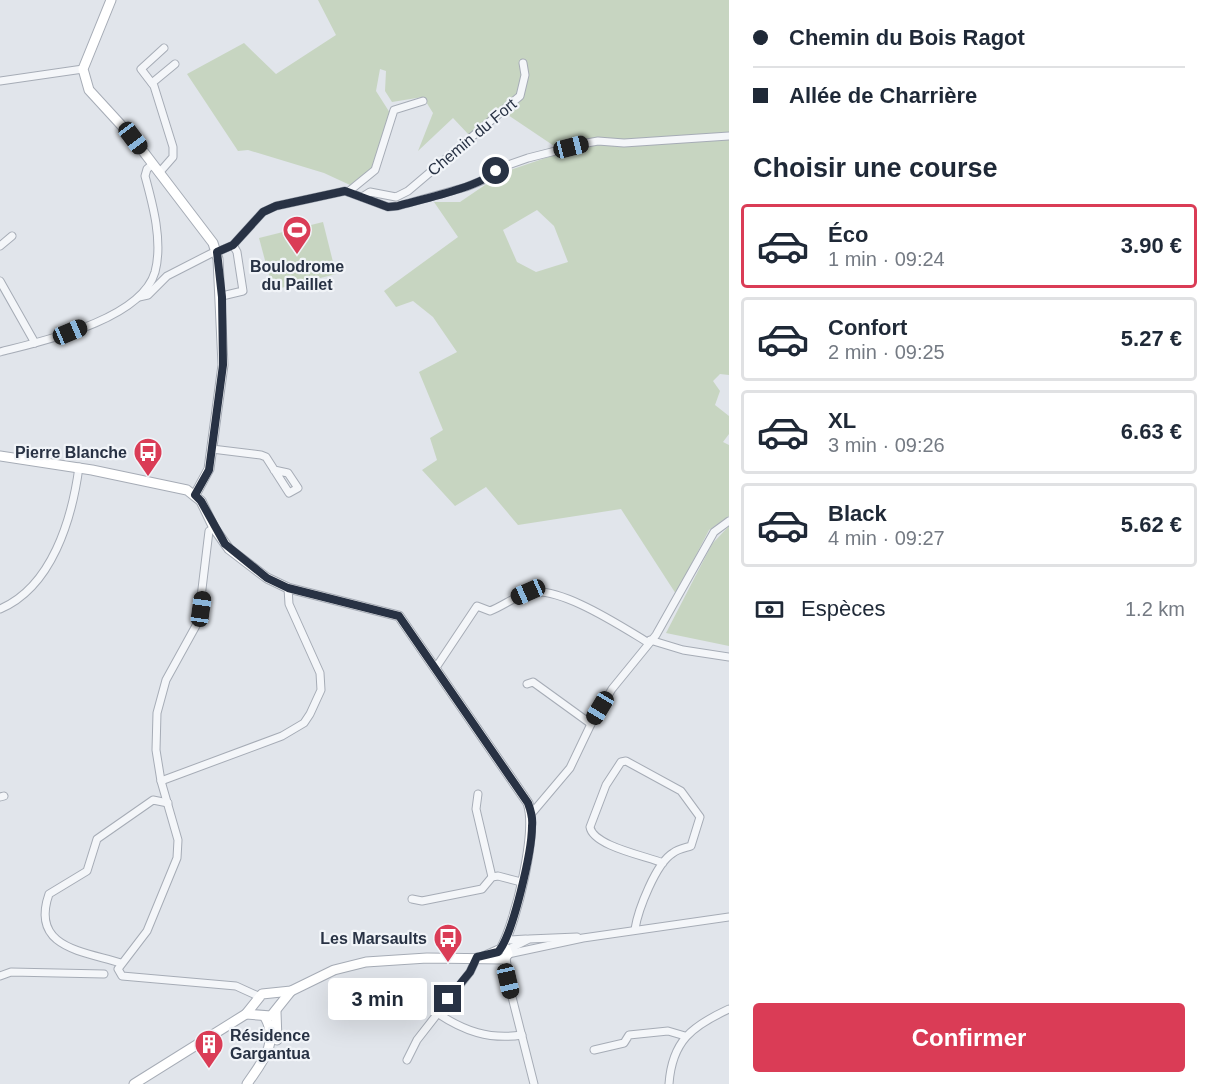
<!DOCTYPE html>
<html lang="fr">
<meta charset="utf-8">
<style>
:root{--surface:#fff;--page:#f2f2f3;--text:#1f2937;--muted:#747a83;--line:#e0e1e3;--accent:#da3c56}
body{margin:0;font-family:Helvetica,sans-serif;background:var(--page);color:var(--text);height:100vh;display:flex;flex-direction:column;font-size:22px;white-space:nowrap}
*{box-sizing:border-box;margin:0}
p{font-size:20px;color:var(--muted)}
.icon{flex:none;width:33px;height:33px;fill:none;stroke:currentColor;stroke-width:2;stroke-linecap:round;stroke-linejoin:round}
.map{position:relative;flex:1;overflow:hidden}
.drawer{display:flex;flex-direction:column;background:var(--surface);width:480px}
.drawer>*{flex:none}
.hud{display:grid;align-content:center;height:132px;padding:0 24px;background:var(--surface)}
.end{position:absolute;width:27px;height:27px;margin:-14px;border:8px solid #283244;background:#fff;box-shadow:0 0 0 3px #fff}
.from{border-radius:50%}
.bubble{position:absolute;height:42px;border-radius:6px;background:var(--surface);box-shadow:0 6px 24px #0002;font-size:20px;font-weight:700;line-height:42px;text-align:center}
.car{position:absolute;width:18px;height:36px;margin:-18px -9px;border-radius:8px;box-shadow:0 0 4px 2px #0007;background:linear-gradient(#222 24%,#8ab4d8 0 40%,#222 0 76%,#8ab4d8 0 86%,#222 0)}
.hud b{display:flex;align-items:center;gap:21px;height:57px;font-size:22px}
.hud b+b{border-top:2px solid var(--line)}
.hud i{width:15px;height:15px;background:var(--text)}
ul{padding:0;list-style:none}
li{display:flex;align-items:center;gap:18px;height:84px;margin:0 12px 9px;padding:0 12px;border:3px solid var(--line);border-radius:6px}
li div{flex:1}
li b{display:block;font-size:22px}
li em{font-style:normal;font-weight:700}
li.active{border-color:var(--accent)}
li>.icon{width:54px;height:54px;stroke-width:1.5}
h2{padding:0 24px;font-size:27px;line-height:72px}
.pay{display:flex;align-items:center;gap:15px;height:66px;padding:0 24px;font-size:22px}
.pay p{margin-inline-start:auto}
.button{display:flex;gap:12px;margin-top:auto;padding:12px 24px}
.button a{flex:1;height:69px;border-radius:6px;background:var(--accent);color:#fff;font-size:24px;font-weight:700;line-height:69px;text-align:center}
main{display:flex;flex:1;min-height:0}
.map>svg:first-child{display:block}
</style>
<main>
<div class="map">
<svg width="729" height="1084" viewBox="0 0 729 1084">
<rect width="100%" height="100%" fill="#e1e5eb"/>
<!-- green -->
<g fill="#c7d5c1" fill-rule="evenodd">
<path d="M318 0H729V375L720 374 713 381 720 391 715 405 729 416V434L723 442 729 445V516L709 530 676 594 621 509 518 525 486 487 455 506 422 470 437 460 430 438 443 430 419 372 457 352 433 317 413 301 396 307 384 291 458 237 434 202H460L504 172 563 152 499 109 469 135 453 118 418 151 433 113 423 97 392 102 385 91 386 71 380 69 376 91 390 113 372 168 350 185 324 173 248 150 238 151 187 74 244 43 276 74 336 35ZM537 210 554 226 568 262 536 272 517 262 503 230Z"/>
<polygon points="323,222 336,274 273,290 259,238"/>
<polygon points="729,526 729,646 666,633 712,544"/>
</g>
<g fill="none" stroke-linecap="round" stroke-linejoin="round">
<!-- street casing -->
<g stroke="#a6acb6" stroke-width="9">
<g id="street">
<polyline points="0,81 83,69"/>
<polyline points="152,83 175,64"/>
<polyline points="159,173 173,157 173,147 154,86 141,69 164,48"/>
<polyline points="348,192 375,170 394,110 423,101"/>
<polyline points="362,197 370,192 396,197 408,191 520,96 525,75 523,63"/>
<polyline points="0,246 12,236"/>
<polyline points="217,252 233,245 263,212 276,206 345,191 388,207 398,206 466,187 491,177 502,167 528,158 587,143 598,141 624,143 729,136"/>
<polyline points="0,281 35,343"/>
<polyline points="222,296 243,291 237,252 233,245"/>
<polyline points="139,297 148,295 167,276 212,253"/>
<path d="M0 352C43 341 141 320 155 272 163 242 153 205 145 176L147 169 153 164"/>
<polyline points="212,449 261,455 266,457 289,493 298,488 288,473 274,470"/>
<polyline points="214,528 209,531 198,622 166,680 157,713 156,750 161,781 178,840 177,858 147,931 118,969 122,976 236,986 258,996"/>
<path d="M0 609C52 587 72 519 79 467"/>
<polyline points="650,640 683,650 729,657"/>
<path d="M435 669 477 606 490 611C503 606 514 597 527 593 558 584 622 627 649 643"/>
<polyline points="527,684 533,682 591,724"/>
<polyline points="161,781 282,736 304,723 310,714 321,690 320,673 289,604 288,588"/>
<polyline points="478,794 476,809 492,877"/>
<polyline points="0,797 4,796"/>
<polyline points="532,813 570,768 591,724 612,689 656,635 714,532 729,521"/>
<polyline points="412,899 422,901 482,889 492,877 498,876 521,882"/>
<path d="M635 929C638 910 656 863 673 853 678 849 685 848 691 846L700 817 681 791 626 761 621 762 606 785 590 827C593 846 646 856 663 863"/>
<polyline points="510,940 526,939"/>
<polyline points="507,950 529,939 577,937"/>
<polyline points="508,954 583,938 729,917"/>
<polyline points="506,958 511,993 534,1084"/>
<path d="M121 963C83 951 30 948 49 894L87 871 97 839 153 800 168 803"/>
<polyline points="0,976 11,972 104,974"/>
<path d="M437 1013C464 1031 489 1040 522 1035"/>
<polyline points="594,1050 624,1043 629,1035 668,1031 685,1036"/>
<polyline points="407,1060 417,1040 470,972 477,957"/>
<path d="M669 1084C672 1041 692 1026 729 1009"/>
</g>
</g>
<!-- secondary casing -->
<g stroke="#a6acb6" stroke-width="11">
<g id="secondary">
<polyline points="111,0 83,69 89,90 133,138 213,243 218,259 223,365 209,469 195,495"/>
<path d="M0 456 92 470 187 490 201 501 214 528 229 549 267 578 288 588 399 616 528 803C538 831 516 923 501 949L483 957"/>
<polyline points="276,1012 277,1040"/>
<polyline points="246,1014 271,1016 291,991"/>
<polyline points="134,1084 246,1014 262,994 291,991 334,970 366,962 427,958 504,959 508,954 506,949"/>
<path d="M247 1084C261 1063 280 1043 265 1017"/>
</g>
</g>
<!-- street -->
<use href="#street" stroke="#f4f6f9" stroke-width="7"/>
<!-- secondary -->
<use href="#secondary" stroke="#fff" stroke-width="9"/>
</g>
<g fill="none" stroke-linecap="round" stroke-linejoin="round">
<!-- route -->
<path stroke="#283244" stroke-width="8" d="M448 999 470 972 477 957 498 952C513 935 532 851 532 826 533 818 531 811 528 803L399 616 288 588 267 578 225 544 201 501 195 495 209 470 223 365 222 297 217 252 233 245 263 212 276 206 345 191 388 207 398 206C423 199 480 187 496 171"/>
</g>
<!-- icons -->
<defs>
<g id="stadium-pin" transform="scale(1.5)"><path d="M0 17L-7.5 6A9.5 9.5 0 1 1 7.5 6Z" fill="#da3c56" stroke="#f1f4f8"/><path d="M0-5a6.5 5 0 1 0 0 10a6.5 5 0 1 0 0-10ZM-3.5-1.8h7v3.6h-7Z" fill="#fff"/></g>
<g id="bus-pin" transform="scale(1.5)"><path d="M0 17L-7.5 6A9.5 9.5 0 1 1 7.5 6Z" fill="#da3c56" stroke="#f1f4f8"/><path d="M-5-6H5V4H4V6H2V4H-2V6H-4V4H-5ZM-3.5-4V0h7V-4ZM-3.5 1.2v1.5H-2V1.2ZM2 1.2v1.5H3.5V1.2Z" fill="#fff"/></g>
<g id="building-pin" transform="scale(1.5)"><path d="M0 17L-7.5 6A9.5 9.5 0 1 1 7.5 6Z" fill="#da3c56" stroke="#f1f4f8"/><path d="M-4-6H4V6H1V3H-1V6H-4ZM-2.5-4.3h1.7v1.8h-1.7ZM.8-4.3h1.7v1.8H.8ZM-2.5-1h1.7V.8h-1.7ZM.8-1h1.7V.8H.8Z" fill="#fff"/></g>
</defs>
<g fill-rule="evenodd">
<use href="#stadium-pin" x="297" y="230"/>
<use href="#bus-pin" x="148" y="452"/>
<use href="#bus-pin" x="448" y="938"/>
<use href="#building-pin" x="209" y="1044"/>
</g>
<g text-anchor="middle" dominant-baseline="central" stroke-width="4.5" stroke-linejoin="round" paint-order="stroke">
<!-- street labels -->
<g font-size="16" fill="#283244" stroke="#f1f4f8">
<text transform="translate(472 137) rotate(-40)">Chemin du Fort</text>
</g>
<!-- poi labels -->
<g font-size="16" font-weight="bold" fill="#283244" stroke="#f1f4f8" text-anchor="end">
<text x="297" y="266" text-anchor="middle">Boulodrome<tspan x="297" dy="18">du Paillet</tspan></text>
<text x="127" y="452">Pierre Blanche</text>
<text x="427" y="938">Les Marsaults</text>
<text x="230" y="1035" text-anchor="start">Résidence<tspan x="230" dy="18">Gargantua</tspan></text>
</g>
</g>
</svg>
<i class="end from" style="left:496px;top:171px"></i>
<i class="end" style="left:448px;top:999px"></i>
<div class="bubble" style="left:328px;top:978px;width:99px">3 min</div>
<i class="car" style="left:133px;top:138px;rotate:143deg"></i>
<i class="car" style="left:571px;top:147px;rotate:76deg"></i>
<i class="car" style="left:70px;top:332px;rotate:67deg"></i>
<i class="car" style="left:528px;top:592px;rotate:246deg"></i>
<i class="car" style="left:201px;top:609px;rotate:8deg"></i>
<i class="car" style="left:600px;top:708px;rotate:211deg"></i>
<i class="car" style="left:508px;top:981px;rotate:167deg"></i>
</div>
<section class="drawer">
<div class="hud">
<b><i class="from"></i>Chemin du Bois Ragot</b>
<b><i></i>Allée de Charrière</b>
</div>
<h2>Choisir une course</h2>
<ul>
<li class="active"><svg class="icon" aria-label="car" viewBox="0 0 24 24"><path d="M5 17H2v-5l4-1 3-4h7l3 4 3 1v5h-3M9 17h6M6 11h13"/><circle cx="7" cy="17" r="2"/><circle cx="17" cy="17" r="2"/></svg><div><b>Éco</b><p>1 min · 09:24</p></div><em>3.90 €</em></li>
<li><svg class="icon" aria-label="car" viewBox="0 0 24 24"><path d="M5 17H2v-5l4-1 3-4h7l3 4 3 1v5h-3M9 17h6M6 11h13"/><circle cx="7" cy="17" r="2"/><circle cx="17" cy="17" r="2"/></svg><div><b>Confort</b><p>2 min · 09:25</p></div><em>5.27 €</em></li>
<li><svg class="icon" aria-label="car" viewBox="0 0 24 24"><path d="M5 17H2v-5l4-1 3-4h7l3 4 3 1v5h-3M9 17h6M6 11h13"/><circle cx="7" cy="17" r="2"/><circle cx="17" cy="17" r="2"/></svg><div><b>XL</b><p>3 min · 09:26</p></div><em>6.63 €</em></li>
<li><svg class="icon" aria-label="car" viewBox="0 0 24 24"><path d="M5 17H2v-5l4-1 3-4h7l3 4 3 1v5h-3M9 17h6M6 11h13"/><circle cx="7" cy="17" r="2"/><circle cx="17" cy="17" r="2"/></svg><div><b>Black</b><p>4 min · 09:27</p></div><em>5.62 €</em></li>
</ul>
<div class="pay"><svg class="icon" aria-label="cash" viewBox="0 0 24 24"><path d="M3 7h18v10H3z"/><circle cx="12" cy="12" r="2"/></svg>Espèces<p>1.2 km</p></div>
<div class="button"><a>Confirmer</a></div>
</section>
</main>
